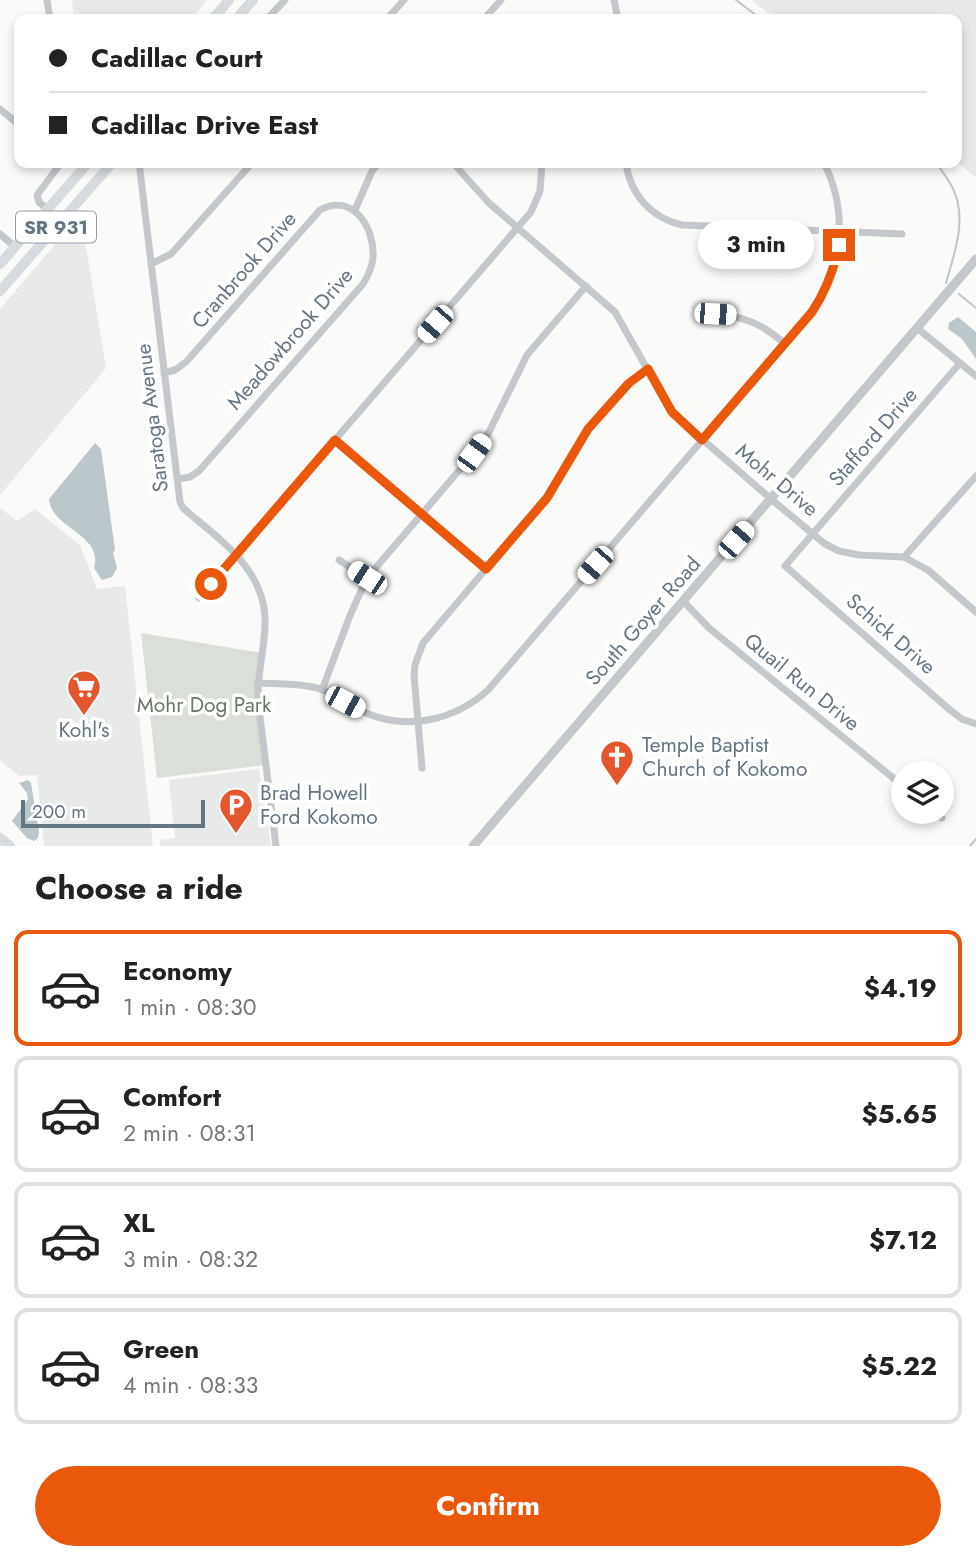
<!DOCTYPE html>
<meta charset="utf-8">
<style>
:root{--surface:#fff;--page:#f6f6f6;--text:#222;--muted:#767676;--line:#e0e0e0;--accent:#ea580c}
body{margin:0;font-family:Jost,sans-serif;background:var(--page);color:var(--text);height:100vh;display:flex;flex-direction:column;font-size:26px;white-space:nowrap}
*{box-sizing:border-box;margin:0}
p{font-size:23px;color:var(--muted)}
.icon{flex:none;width:38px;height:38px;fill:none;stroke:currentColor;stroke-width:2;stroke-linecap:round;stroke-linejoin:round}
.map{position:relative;height:846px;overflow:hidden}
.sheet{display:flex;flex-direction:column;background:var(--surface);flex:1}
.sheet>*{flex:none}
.top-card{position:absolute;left:14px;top:14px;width:948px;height:154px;border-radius:14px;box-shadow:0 4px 10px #0003;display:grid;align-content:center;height:154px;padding:0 35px;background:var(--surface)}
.fabs{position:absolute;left:891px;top:761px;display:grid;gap:14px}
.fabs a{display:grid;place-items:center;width:63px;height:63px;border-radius:50%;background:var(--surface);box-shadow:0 4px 10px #0003;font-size:35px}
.scale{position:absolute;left:21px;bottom:18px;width:184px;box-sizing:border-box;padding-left:7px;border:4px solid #657683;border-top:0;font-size:19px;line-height:24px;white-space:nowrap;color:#657683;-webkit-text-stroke:5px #fff;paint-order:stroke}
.end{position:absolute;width:32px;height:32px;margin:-16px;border:9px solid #ea580c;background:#fff;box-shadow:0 0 0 4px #fff}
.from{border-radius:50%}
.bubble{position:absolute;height:49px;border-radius:24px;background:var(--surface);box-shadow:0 4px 10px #0003;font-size:23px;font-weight:700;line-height:49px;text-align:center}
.car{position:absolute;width:21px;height:42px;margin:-21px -10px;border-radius:9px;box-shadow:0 0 5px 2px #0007;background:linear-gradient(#fff 24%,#345 0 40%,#fff 0 76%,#345 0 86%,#fff 0)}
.top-card b{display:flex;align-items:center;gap:24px;height:66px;font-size:26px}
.top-card b+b{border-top:2px solid var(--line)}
.top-card i{width:18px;height:18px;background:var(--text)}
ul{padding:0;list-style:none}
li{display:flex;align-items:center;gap:21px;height:116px;margin:0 14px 10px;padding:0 21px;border:4px solid var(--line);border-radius:14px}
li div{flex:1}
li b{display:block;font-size:26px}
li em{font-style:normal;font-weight:700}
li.current{border-color:var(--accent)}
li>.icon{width:63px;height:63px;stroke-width:1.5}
h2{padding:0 35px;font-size:32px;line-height:84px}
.action{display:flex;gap:14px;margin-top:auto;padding:14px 35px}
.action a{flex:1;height:80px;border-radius:42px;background:var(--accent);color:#fff;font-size:28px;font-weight:700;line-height:80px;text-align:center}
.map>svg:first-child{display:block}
</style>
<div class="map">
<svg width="976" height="846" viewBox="0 0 976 846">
<rect width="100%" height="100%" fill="#fafaf8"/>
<!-- built -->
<g fill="#e8e9e9">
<polygon points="72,0 207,0 191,19 74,19"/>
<polygon points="752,0 976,0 976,178 957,162 957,19 786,19 782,16 766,12"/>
<polygon points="72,225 80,229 87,252 106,368 0,495 0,309"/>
<polygon points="0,508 17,521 35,509 80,545 97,589 125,586 153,846 44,846 37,775 19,776 0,760"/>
<polygon points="259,769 271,846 157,846 160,846 160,840 175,838 169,780"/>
</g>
<!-- green -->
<polygon fill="#dadfd7" points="141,633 262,653 257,683 266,765 157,778"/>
<!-- water -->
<g fill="#bbc7cb">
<polygon points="958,317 976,332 976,359 962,339 948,329 949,323"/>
<path d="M95 443 101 449 115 550 113 553 117 568 112 577 102 580 94 568C104 534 51 529 49 499Z"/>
<polygon points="28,780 31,783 39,832 38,838 34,841 27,838 12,821 28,799 27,793 19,783"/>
</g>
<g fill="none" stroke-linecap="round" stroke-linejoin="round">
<!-- stream -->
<g stroke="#bbc7cb" stroke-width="2">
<polyline points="736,0 761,19"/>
<path d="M937 163C942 172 950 181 954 191 967 221 954 254 946 283"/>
<polyline points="959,294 976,308"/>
<polyline points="970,846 976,839"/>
</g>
<!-- minor -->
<g stroke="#c3c8cc" stroke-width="7">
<polyline points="47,0 50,19"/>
<polyline points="614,0 618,19"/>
<polyline points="267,19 285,0"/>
<polyline points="387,19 404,0"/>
<polyline points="484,19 501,0"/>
<polyline points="0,109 19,125"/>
<path d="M140 163V171L180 502 183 508C220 540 268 571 265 626 264 651 257 675 258 701L276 846"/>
<polyline points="453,163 489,203 615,312 672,413 771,499 825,544 839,551 859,555 904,557 928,570 976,612"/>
<path d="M626 163C630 194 651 218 682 225L902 234"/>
<polyline points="47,209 39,202 37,195 61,163"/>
<polyline points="355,210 372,171 379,163"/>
<polyline points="0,234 15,247"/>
<polyline points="151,264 171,254 252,163"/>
<path d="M715 314C744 316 764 325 785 344"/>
<polyline points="917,328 976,376"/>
<polyline points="960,363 785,566 950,710 962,719 976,724"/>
<path d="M164 373 175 370 186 362 320 210C353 192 375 228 373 258 372 268 368 276 363 284L199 471 190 477 178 479"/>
<polyline points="335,440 486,569"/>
<polyline points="904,557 976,476"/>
<polyline points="339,560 367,578"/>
<polyline points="199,598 531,212 540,191 542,163"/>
<polyline points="683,601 709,628 903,786"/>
<path d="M257 683C279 684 302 683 323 690 338 696 351 707 366 713 408 731 455 720 488 690L812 312C842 266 849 213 824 163"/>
<polyline points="322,690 351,613 367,578 474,453 489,432 527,355 586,286"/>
<polyline points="422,768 414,675 415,665 423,643 547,497 588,429 629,383 648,370"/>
<polyline points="935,812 942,818"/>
</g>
<!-- tertiary -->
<polyline stroke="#c3c8cc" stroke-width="9" points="473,846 976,259"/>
<!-- secondary -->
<polyline stroke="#d6dbdf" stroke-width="10" points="0,838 10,846"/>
<!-- primary -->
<g stroke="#d6dbdf" stroke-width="10">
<polyline points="213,19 229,0"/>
<polyline points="236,19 253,0"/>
<polyline points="0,264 88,163"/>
<polyline points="0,291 112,163"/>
</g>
</g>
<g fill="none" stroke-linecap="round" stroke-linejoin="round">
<!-- route -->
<path stroke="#ea580c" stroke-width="9" d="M211 584 335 440 486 569 547 498 588 429 629 383 648 369 672 412 702 440 812 312C826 291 834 270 839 245"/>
</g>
<!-- icons -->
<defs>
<g id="supermarket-pin" transform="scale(1.75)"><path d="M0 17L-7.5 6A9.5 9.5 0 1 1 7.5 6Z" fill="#e4572e" stroke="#fff"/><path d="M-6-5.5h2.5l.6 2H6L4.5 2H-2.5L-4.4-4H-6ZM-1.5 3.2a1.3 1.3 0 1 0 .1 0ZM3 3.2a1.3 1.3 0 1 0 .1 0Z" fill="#fff"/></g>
<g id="church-pin" transform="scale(1.75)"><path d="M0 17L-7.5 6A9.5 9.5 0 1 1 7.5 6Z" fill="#e4572e" stroke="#fff"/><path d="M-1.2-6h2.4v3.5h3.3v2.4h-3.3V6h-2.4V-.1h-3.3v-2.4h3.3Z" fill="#fff"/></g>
<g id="parking-pin" transform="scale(1.75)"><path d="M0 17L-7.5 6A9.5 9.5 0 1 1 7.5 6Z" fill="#e4572e" stroke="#fff"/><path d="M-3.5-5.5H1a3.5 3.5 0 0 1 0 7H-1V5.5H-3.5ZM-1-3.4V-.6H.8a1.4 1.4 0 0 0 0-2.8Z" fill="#fff"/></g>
</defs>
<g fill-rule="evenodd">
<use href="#supermarket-pin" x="84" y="687"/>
<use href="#church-pin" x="617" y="757"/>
<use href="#parking-pin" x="236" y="805"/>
</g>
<g text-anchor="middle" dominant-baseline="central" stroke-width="7" stroke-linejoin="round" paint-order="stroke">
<!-- shield labels -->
<rect fill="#fff" stroke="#939fa8" stroke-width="2" x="16" y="211.5" width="80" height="31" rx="5"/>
<g font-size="19" font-weight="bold" fill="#657683">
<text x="56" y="227">SR 931</text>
</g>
<!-- street labels -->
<g font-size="21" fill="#657683" stroke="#fff">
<text transform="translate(244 270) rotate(-49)">Cranbrook Drive</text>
<text transform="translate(290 339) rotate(-49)">Meadowbrook Drive</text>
<text transform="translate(152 418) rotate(-97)">Saratoga Avenue</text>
<text transform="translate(873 437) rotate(-49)">Stafford Drive</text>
<text transform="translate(777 480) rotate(40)">Mohr Drive</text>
<text transform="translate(643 621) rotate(-49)">South Goyer Road</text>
<text transform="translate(891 634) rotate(41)">Schick Drive</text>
<text transform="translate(802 682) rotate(39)">Quail Run Drive</text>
</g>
<!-- park labels -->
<g font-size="21" fill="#687a64" stroke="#fff">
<text x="204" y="705">Mohr Dog Park</text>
</g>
<!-- poi labels -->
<g font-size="21" fill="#657683" stroke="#fff" text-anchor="start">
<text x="84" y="730" text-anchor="middle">Kohl's</text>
<text x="642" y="745">Temple Baptist<tspan x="642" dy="24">Church of Kokomo</tspan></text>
<text x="260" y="793">Brad Howell<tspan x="260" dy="24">Ford Kokomo</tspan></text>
</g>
</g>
</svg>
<div class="fabs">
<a><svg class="icon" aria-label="layers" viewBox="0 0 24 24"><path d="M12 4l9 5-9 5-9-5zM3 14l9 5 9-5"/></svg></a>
</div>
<div class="scale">200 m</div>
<i class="end from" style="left:211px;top:584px"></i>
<i class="end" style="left:839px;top:245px"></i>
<div class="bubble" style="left:698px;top:220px;width:116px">3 min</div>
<i class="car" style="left:715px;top:314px;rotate:93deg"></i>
<i class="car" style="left:435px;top:324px;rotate:221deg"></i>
<i class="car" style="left:474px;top:453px;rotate:36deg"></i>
<i class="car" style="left:736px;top:540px;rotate:41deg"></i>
<i class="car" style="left:595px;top:565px;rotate:221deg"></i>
<i class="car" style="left:367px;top:578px;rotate:303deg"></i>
<i class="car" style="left:345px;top:702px;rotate:118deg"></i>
<div class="top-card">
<b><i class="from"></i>Cadillac Court</b>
<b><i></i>Cadillac Drive East</b>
</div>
</div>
<section class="sheet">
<h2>Choose a ride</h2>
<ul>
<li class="current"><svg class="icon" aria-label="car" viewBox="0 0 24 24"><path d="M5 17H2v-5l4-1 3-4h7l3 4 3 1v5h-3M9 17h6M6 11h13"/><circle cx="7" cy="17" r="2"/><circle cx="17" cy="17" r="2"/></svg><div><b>Economy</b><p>1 min · 08:30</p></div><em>$4.19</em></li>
<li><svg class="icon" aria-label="car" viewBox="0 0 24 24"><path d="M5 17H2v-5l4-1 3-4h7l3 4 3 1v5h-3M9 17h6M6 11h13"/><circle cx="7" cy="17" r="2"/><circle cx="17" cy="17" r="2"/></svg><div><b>Comfort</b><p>2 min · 08:31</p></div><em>$5.65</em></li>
<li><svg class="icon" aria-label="car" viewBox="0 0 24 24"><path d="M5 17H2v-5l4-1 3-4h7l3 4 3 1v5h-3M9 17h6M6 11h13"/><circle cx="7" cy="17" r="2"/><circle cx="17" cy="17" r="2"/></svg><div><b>XL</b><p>3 min · 08:32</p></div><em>$7.12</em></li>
<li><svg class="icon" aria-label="car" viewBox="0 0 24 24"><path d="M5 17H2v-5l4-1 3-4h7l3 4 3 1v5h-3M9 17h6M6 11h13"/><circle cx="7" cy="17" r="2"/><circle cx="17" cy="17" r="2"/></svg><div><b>Green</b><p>4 min · 08:33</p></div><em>$5.22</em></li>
</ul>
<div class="action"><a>Confirm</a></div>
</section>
